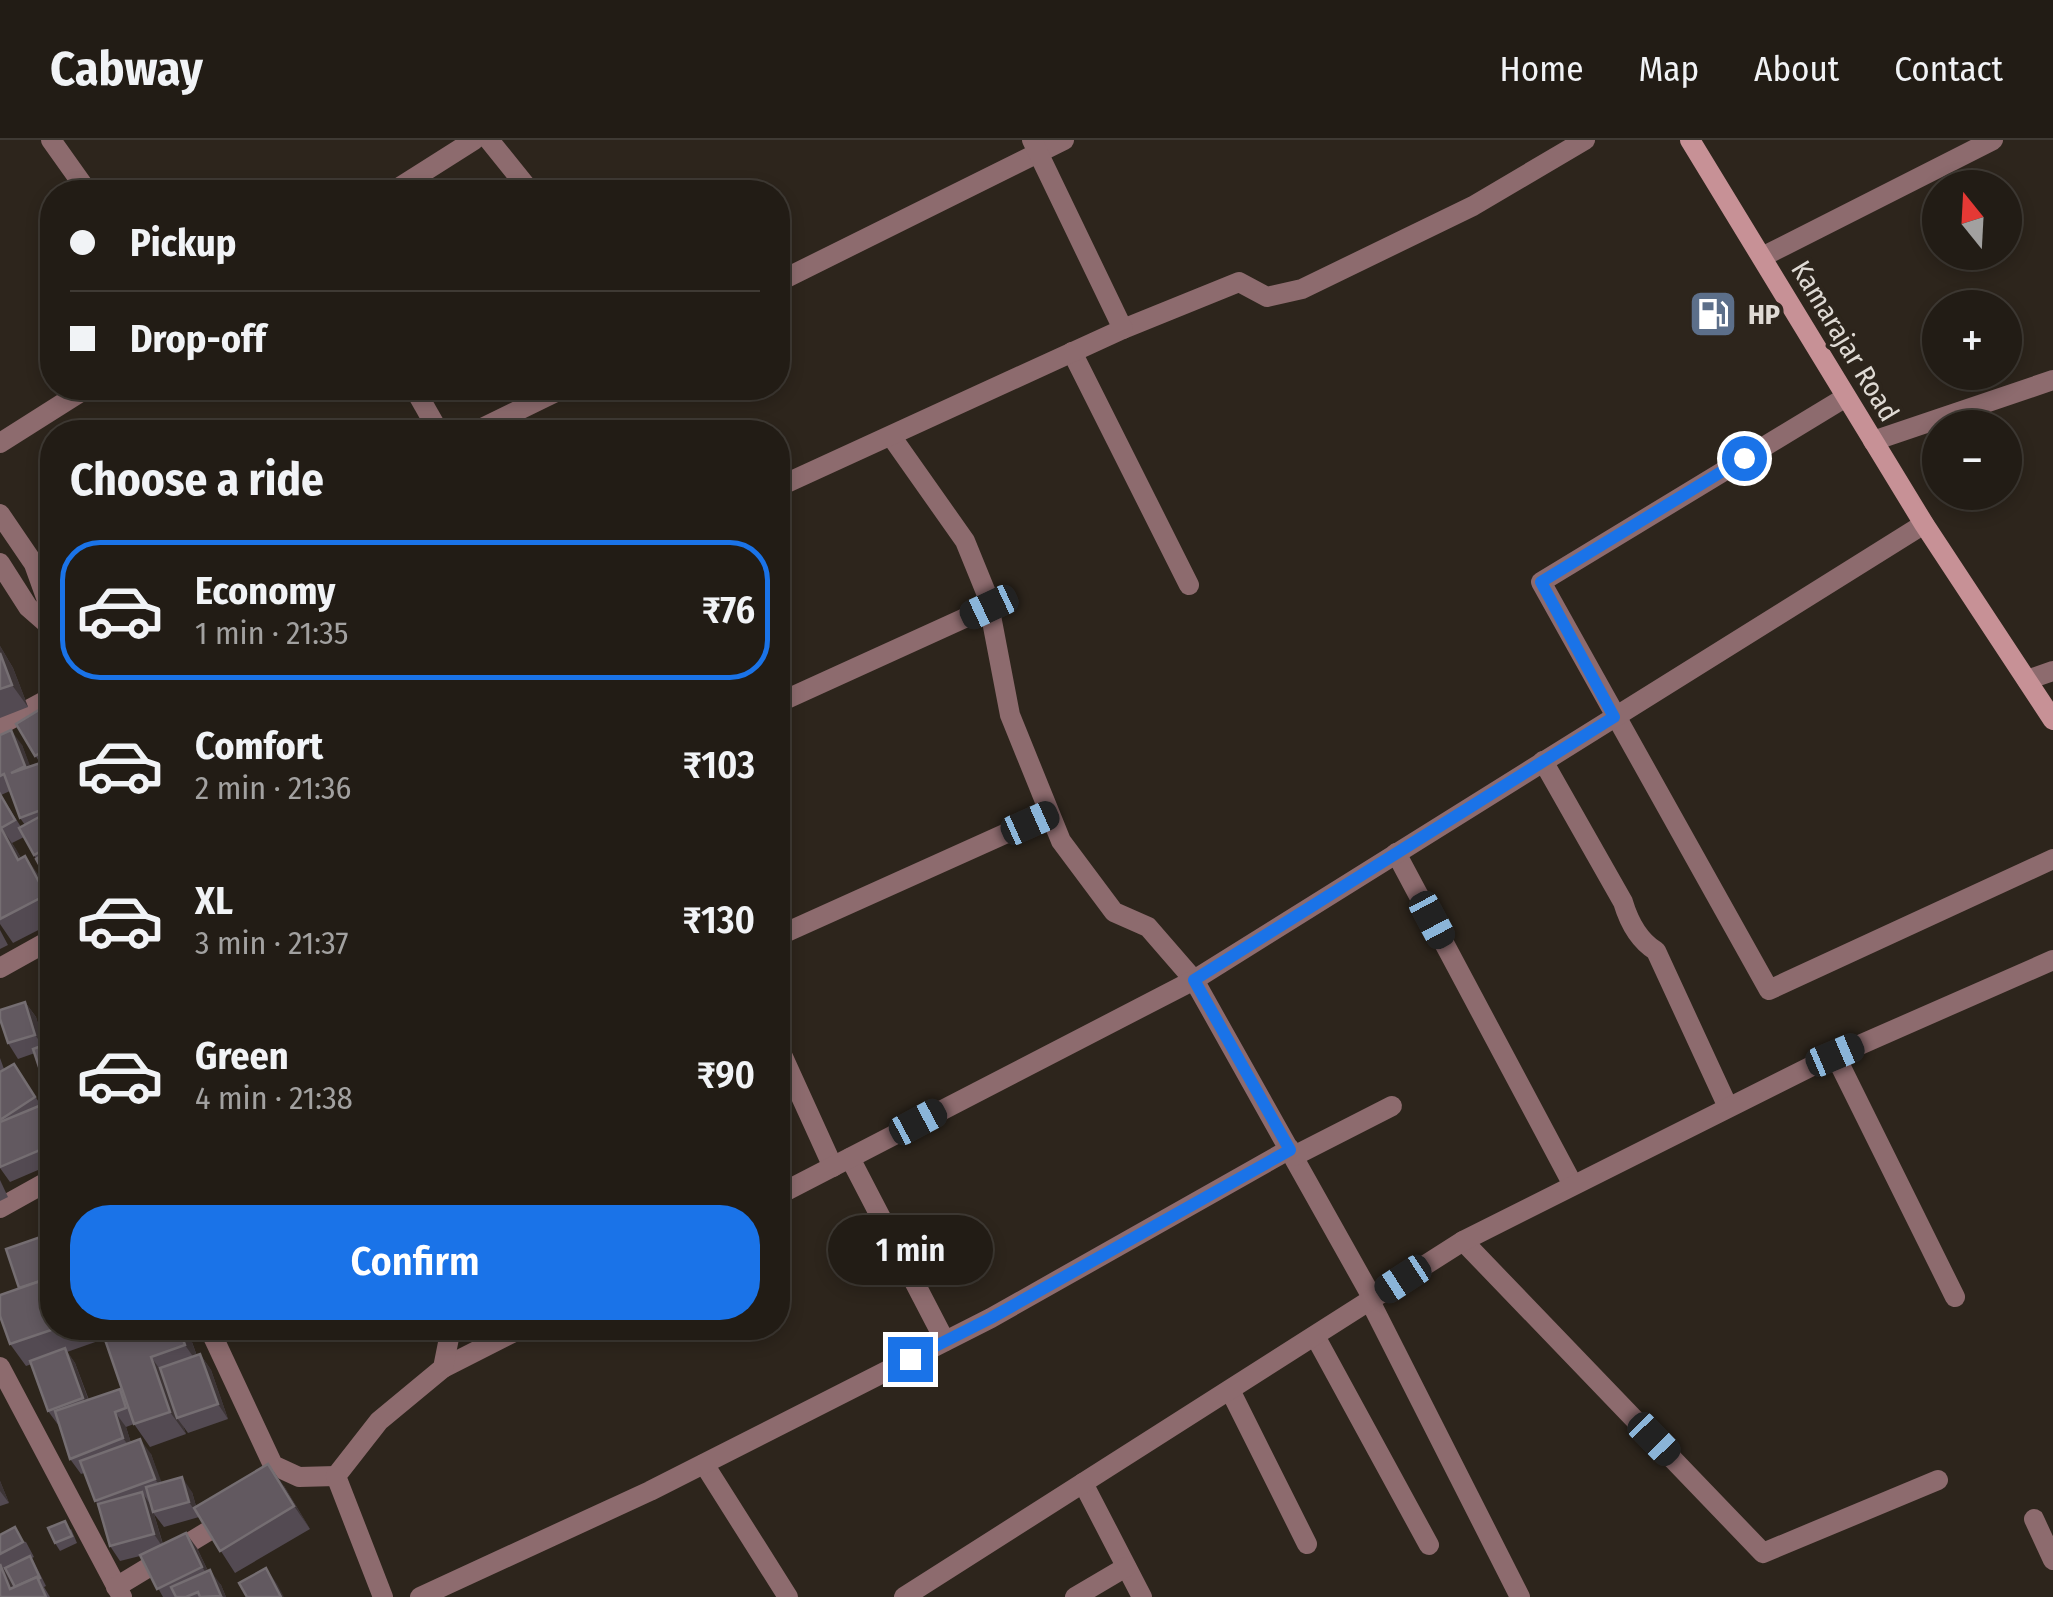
<!DOCTYPE html>
<meta charset="utf-8">
<style>
:root{--surface:#221c15;--page:#2e2922;--text:#f1f3f6;--muted:#a2a1a0;--line:#3f3a34;--accent:#1a73e8}
body{margin:0;font-family:"Fira Sans Condensed",sans-serif;background:var(--page);color:var(--text);height:100vh;display:flex;flex-direction:column;font-size:38px;white-space:nowrap}
*{box-sizing:border-box;margin:0}
p{font-size:32px;color:var(--muted)}
.icon{flex:none;width:55px;height:55px;fill:none;stroke:currentColor;stroke-width:2;stroke-linecap:round;stroke-linejoin:round}
.map{position:relative;flex:1;overflow:hidden}
.details{position:absolute;left:40px;top:280px;width:750px;height:920px;display:flex;flex-direction:column;background:var(--surface);border-radius:40px;box-shadow:0 5px 15px #0003,0 0 0 2px var(--line)}
.details>*{flex:none}
.top-card{position:absolute;left:40px;top:40px;width:750px;height:220px;border-radius:40px;box-shadow:0 5px 15px #0003,0 0 0 2px var(--line);display:grid;align-content:center;height:220px;padding:0 30px;background:var(--surface)}
.needle{width:65px;rotate:342deg}
.controls{position:absolute;left:1922px;top:30px;display:grid;gap:20px}
.controls a{display:grid;place-items:center;width:100px;height:100px;border-radius:50%;background:var(--surface);box-shadow:0 5px 15px #0003,0 0 0 2px var(--line);font-size:50px}
.end{position:absolute;width:45px;height:45px;margin:-22px;border:12px solid #1a73e8;background:#fff;box-shadow:0 0 0 5px #fff}
.from{border-radius:50%}
.bubble{position:absolute;height:70px;border-radius:35px;background:var(--surface);box-shadow:0 5px 15px #0003,0 0 0 2px var(--line);font-size:32px;font-weight:600;line-height:70px;text-align:center}
.car{position:absolute;width:30px;height:60px;margin:-30px -15px;border-radius:12px;box-shadow:0 0 8px 2px #0007;background:linear-gradient(#222 24%,#8ab4d8 0 40%,#222 0 76%,#8ab4d8 0 86%,#222 0)}
.top-card b{display:flex;align-items:center;gap:35px;height:95px;font-size:38px}
.top-card b+b{border-top:2px solid var(--line)}
.top-card i{width:25px;height:25px;background:var(--text)}
ul{padding:0;list-style:none}
li{display:flex;align-items:center;gap:30px;height:140px;margin:0 20px 15px;padding:0 10px;border:5px solid transparent;border-radius:40px}
li div{flex:1}
li b{display:block;font-size:38px}
li em{font-style:normal;font-weight:600}
li.on{border-color:var(--accent)}
li>.icon{width:90px;height:90px;stroke-width:1.5}
h2{padding:0 30px;font-size:45px;line-height:120px}
.cta{display:flex;gap:20px;margin-top:auto;padding:20px 30px}
.cta a{flex:1;height:115px;border-radius:40px;background:var(--accent);color:#fff;font-size:40px;font-weight:600;line-height:115px;text-align:center}
header{display:flex;align-items:center;gap:60px;box-sizing:border-box;height:140px;padding:0 50px;background:var(--surface);border-bottom:2px solid var(--line)}
header strong{font-size:48px}
nav{display:flex;gap:55px;margin-inline-start:auto;font-size:35px}
.map>svg:first-child{display:block}
</style>
<header>
<strong>Cabway</strong>
<nav><a>Home</a><a>Map</a><a>About</a><a>Contact</a></nav>
</header>
<div class="map">
<svg width="2053" height="1457" viewBox="0 0 2053 1457">
<rect width="100%" height="100%" fill="#2d251c"/>
<g fill="none" stroke-linecap="round" stroke-linejoin="round">
<!-- minor -->
<g stroke="#8d6b6e" stroke-width="20">
<polyline points="51,0 88,52"/>
<polyline points="489,0 531,52"/>
<polyline points="392,52 474,0"/>
<polyline points="1762,117 1993,0"/>
<polyline points="778,142 1064,0"/>
<polyline points="1123,189 1239,142 1267,157 1302,149 1473,66 1585,0"/>
<polyline points="1072,212 1189,445"/>
<polyline points="414,248 439,292"/>
<polyline points="1846,257 1541,442 1769,850 2053,719"/>
<polyline points="474,292 564,248"/>
<polyline points="891,296 965,401 987,455 1010,575 1061,701 1114,772 1148,787 1194,840 1373,1159"/>
<polyline points="1873,301 2053,240"/>
<polyline points="0,303 87,248"/>
<polyline points="778,347 1123,189 1032,0"/>
<polyline points="2027,540 2053,531"/>
<polyline points="778,563 989,467"/>
<polyline points="0,585 52,557"/>
<path d="M1543 621 1623 762C1629 782 1638 800 1656 811L1728 967"/>
<polyline points="1396,713 1573,1045"/>
<polyline points="778,796 1049,674"/>
<polyline points="0,828 52,799"/>
<polyline points="778,906 833,1027"/>
<polyline points="1835,915 1955,1157"/>
<polyline points="1294,1016 1392,966"/>
<polyline points="850,1018 945,1201"/>
<polyline points="778,1055 1194,840 1924,384"/>
<polyline points="0,1068 52,1039"/>
<polyline points="1463,1101 1763,1413 1938,1340"/>
<polyline points="1370,1161 1520,1457"/>
<polyline points="209,1188 273,1325 299,1337 336,1336"/>
<polyline points="1315,1196 1429,1405"/>
<polyline points="0,1227 122,1457"/>
<polyline points="443,1228 522,1188"/>
<polyline points="1230,1250 1307,1404"/>
<polyline points="704,1324 788,1457"/>
<polyline points="1083,1343 1142,1457"/>
<polyline points="2034,1379 2053,1420"/>
<polyline points="116,1447 230,1378"/>
<polyline points="420,1457 650,1351 991,1178 1290,1009"/>
<polyline points="904,1457 1463,1101 1814,925 2053,820"/>
<polyline points="1075,1457 1126,1427"/>
</g>
<!-- tertiary -->
<g stroke="#8d6b6e" stroke-width="20">
<polyline points="0,374 34,424 52,474"/>
<polyline points="0,423 28,467 52,488"/>
<polyline points="383,1457 336,1336 379,1281 443,1228 451,1188"/>
</g>
<!-- secondary -->
<polyline stroke="#c79196" stroke-width="20" points="1690,0 1924,384 2053,580"/>
</g>
<!-- wall -->
<g fill="#534a52" fill-rule="evenodd">
<polygon points="0,506 13,528 28,567 0,578"/>
<path d="M52 562V748L24 697 12 703 21 718 41 738 52 760V783L13 803 0 784V595L22 605 30 627 40 623 16 584ZM10 651 20 678 25 685 21 687 1 655Z"/>
<polygon points="0,790 8,805 0,809"/>
<polygon points="25,862 36,877 44,905 52,902 52,963 35,913 18,919 8,903"/>
<polygon points="0,918 4,929 14,924 44,970 52,967 52,1024 10,1042 0,1028"/>
<polygon points="0,1040 8,1057 0,1061"/>
<path d="M52 1188H187L197 1216 200 1214 211 1230 228 1279 188 1293 183 1286 186 1294 150 1307 134 1284 126 1287 131 1303 151 1314 161 1343 192 1352 196 1366 284 1346 310 1389 235 1433 199 1377 164 1387 154 1374 163 1404 197 1408 208 1431 221 1445 226 1457H163L140 1416 120 1421 110 1406 98 1366 84 1333 81 1334 70 1319 59 1286 48 1271 32 1224 26 1226 10 1204ZM98 1191 101 1196 103 1195 124 1256 120 1249 89 1260 75 1223 67 1212 101 1200Z"/>
<polygon points="0,1341 9,1363 0,1366"/>
<polygon points="71,1389 77,1403 60,1411 55,1403"/>
<polygon points="0,1395 26,1402 34,1417 32,1418 46,1446 44,1447 50,1457 0,1457"/>
</g>
<!-- shaded-wall -->
<g fill="#3d3536">
<polygon points="0,506 13,528 28,567 12,545 0,513"/>
<polygon points="11,590 22,605 36,641 25,626"/>
<polygon points="0,686 16,709 34,742 18,720"/>
<polygon points="25,716 41,738 52,760 52,764"/>
<polygon points="25,862 36,877 46,910 35,895"/>
<polygon points="179,1188 187,1188 201,1228 185,1205"/>
<polygon points="65,1208 75,1223 93,1273 83,1258"/>
<polygon points="200,1214 211,1230 228,1279 218,1264"/>
<polygon points="151,1217 167,1239 177,1278 183,1286 186,1294 170,1272"/>
<polygon points="115,1272 126,1287 134,1313 123,1298"/>
<polygon points="140,1299 151,1314 166,1354 155,1339"/>
<polygon points="268,1324 284,1346 310,1389 294,1366"/>
<polygon points="182,1337 192,1352 199,1377 189,1362"/>
<polygon points="0,1341 9,1363 0,1351"/>
<polygon points="142,1352 152,1367 164,1409 154,1394"/>
<polygon points="186,1393 197,1408 213,1442 202,1427"/>
<polygon points="0,1423 10,1438 18,1457 10,1449"/>
<polygon points="266,1428 277,1444 284,1457 281,1457"/>
<polygon points="210,1430 221,1445 226,1457 221,1456"/>
</g>
<!-- building -->
<g fill="#625960" stroke="#756e72" stroke-width="2.5">
<polygon points="0,513 12,545 0,549"/>
<polygon points="52,562 52,605 35,616 16,584"/>
<polygon points="11,590 25,626 11,633 46,621 52,637 52,666 20,678 4,634 0,636 0,595"/>
<polygon points="0,654 15,680 1,688 0,686"/>
<polygon points="52,670 52,705 34,715 19,688"/>
<polygon points="0,686 18,720 25,716 46,755 0,779"/>
<polygon points="52,709 52,748 36,719"/>
<polygon points="25,862 35,895 8,903 0,879 0,870"/>
<polygon points="52,902 52,960 50,960 33,909"/>
<polygon points="14,924 35,957 0,980 0,932"/>
<polygon points="39,966 41,972 52,967 52,1005 0,1027 0,982"/>
<polygon points="46,1095 52,1114 52,1137 19,1148 6,1109"/>
<polygon points="52,1137 52,1188 57,1188 10,1204 0,1176 0,1155"/>
<polygon points="101,1188 179,1188 185,1205 151,1217 170,1272 134,1284"/>
<polygon points="65,1208 83,1258 48,1271 30,1221"/>
<polygon points="200,1214 218,1264 177,1278 160,1228"/>
<polygon points="120,1249 126,1268 115,1272 123,1298 70,1319 55,1271"/>
<polygon points="140,1299 155,1339 95,1361 80,1321"/>
<polygon points="268,1324 294,1366 220,1411 194,1368"/>
<polygon points="182,1337 189,1362 153,1372 146,1347"/>
<polygon points="142,1352 154,1394 110,1406 98,1364"/>
<polygon points="65,1381 72,1396 55,1403 48,1388"/>
<polygon points="15,1387 23,1402 0,1414 0,1395"/>
<polygon points="186,1393 202,1427 157,1449 140,1415"/>
<polygon points="30,1416 40,1438 38,1439 37,1437 15,1447 5,1428"/>
<polygon points="0,1424 10,1449 37,1437 46,1457 0,1457"/>
<polygon points="266,1428 281,1457 247,1457 239,1443"/>
<polygon points="210,1430 221,1456 200,1457 198,1452 186,1457 176,1457 171,1447"/>
</g>
<g fill="none" stroke-linecap="round" stroke-linejoin="round">
<!-- route -->
<polyline stroke="#1a73e8" stroke-width="12" points="910,1219 991,1178 1290,1010 1194,840 1614,577 1541,442 1744,318"/>
</g>
<!-- icons -->
<defs>
<g id="fuel-square" transform="scale(2.5)"><rect x="-9" y="-9" width="18" height="18" rx="4" fill="#5c6f8a" stroke="#2d251c"/><path d="M-5.5-6h7V0h2V4h1.3V-2.5L3-4.5l.8-.8L6-3V5H2.5V1h-1V6h-7ZM-4.2-4.7v3.2H.2V-4.7Z" fill="#fff"/></g>
</defs>
<g fill-rule="evenodd">
<use href="#fuel-square" x="1713" y="174"/>
</g>
<g text-anchor="middle" dominant-baseline="central" stroke-width="8" stroke-linejoin="round" paint-order="stroke">
<!-- poi labels -->
<g font-size="28" font-weight="bold" fill="#dfdad4" stroke="#2d251c" text-anchor="start">
<text x="1748" y="174">HP</text>
</g>
<!-- street labels -->
<g font-size="28" fill="#dfdad4" stroke="#2d251c">
<text transform="translate(1845 201) rotate(59)">Kamarajar Road</text>
</g>
</g>
</svg>
<div class="controls">
<a><svg class="needle" viewBox="-14 -14 28 28"><path d="M0-13l5 13h-10z" fill="#e53935"/><path d="M0 13l5-13h-10z" fill="#a2a1a0"/></svg></a>
<a>+</a>
<a>−</a>
</div>
<i class="end from" style="left:1744px;top:318px"></i>
<i class="end" style="left:910px;top:1219px"></i>
<div class="bubble" style="left:828px;top:1075px;width:165px">1 min</div>
<i class="car" style="left:989px;top:467px;rotate:245deg"></i>
<i class="car" style="left:1030px;top:683px;rotate:66deg"></i>
<i class="car" style="left:1432px;top:780px;rotate:152deg"></i>
<i class="car" style="left:1835px;top:915px;rotate:67deg"></i>
<i class="car" style="left:918px;top:982px;rotate:62deg"></i>
<i class="car" style="left:1403px;top:1139px;rotate:237deg"></i>
<i class="car" style="left:1654px;top:1299px;rotate:136deg"></i>
<div class="top-card">
<b><i class="from"></i>Pickup</b>
<b><i></i>Drop-off</b>
</div>
<section class="details">
<h2>Choose a ride</h2>
<ul>
<li class="on"><svg class="icon" aria-label="car" viewBox="0 0 24 24"><path d="M5 17H2v-5l4-1 3-4h7l3 4 3 1v5h-3M9 17h6M6 11h13"/><circle cx="7" cy="17" r="2"/><circle cx="17" cy="17" r="2"/></svg><div><b>Economy</b><p>1 min · 21:35</p></div><em>₹76</em></li>
<li><svg class="icon" aria-label="car" viewBox="0 0 24 24"><path d="M5 17H2v-5l4-1 3-4h7l3 4 3 1v5h-3M9 17h6M6 11h13"/><circle cx="7" cy="17" r="2"/><circle cx="17" cy="17" r="2"/></svg><div><b>Comfort</b><p>2 min · 21:36</p></div><em>₹103</em></li>
<li><svg class="icon" aria-label="car" viewBox="0 0 24 24"><path d="M5 17H2v-5l4-1 3-4h7l3 4 3 1v5h-3M9 17h6M6 11h13"/><circle cx="7" cy="17" r="2"/><circle cx="17" cy="17" r="2"/></svg><div><b>XL</b><p>3 min · 21:37</p></div><em>₹130</em></li>
<li><svg class="icon" aria-label="car" viewBox="0 0 24 24"><path d="M5 17H2v-5l4-1 3-4h7l3 4 3 1v5h-3M9 17h6M6 11h13"/><circle cx="7" cy="17" r="2"/><circle cx="17" cy="17" r="2"/></svg><div><b>Green</b><p>4 min · 21:38</p></div><em>₹90</em></li>
</ul>
<div class="cta"><a>Confirm</a></div>
</section>
</div>
